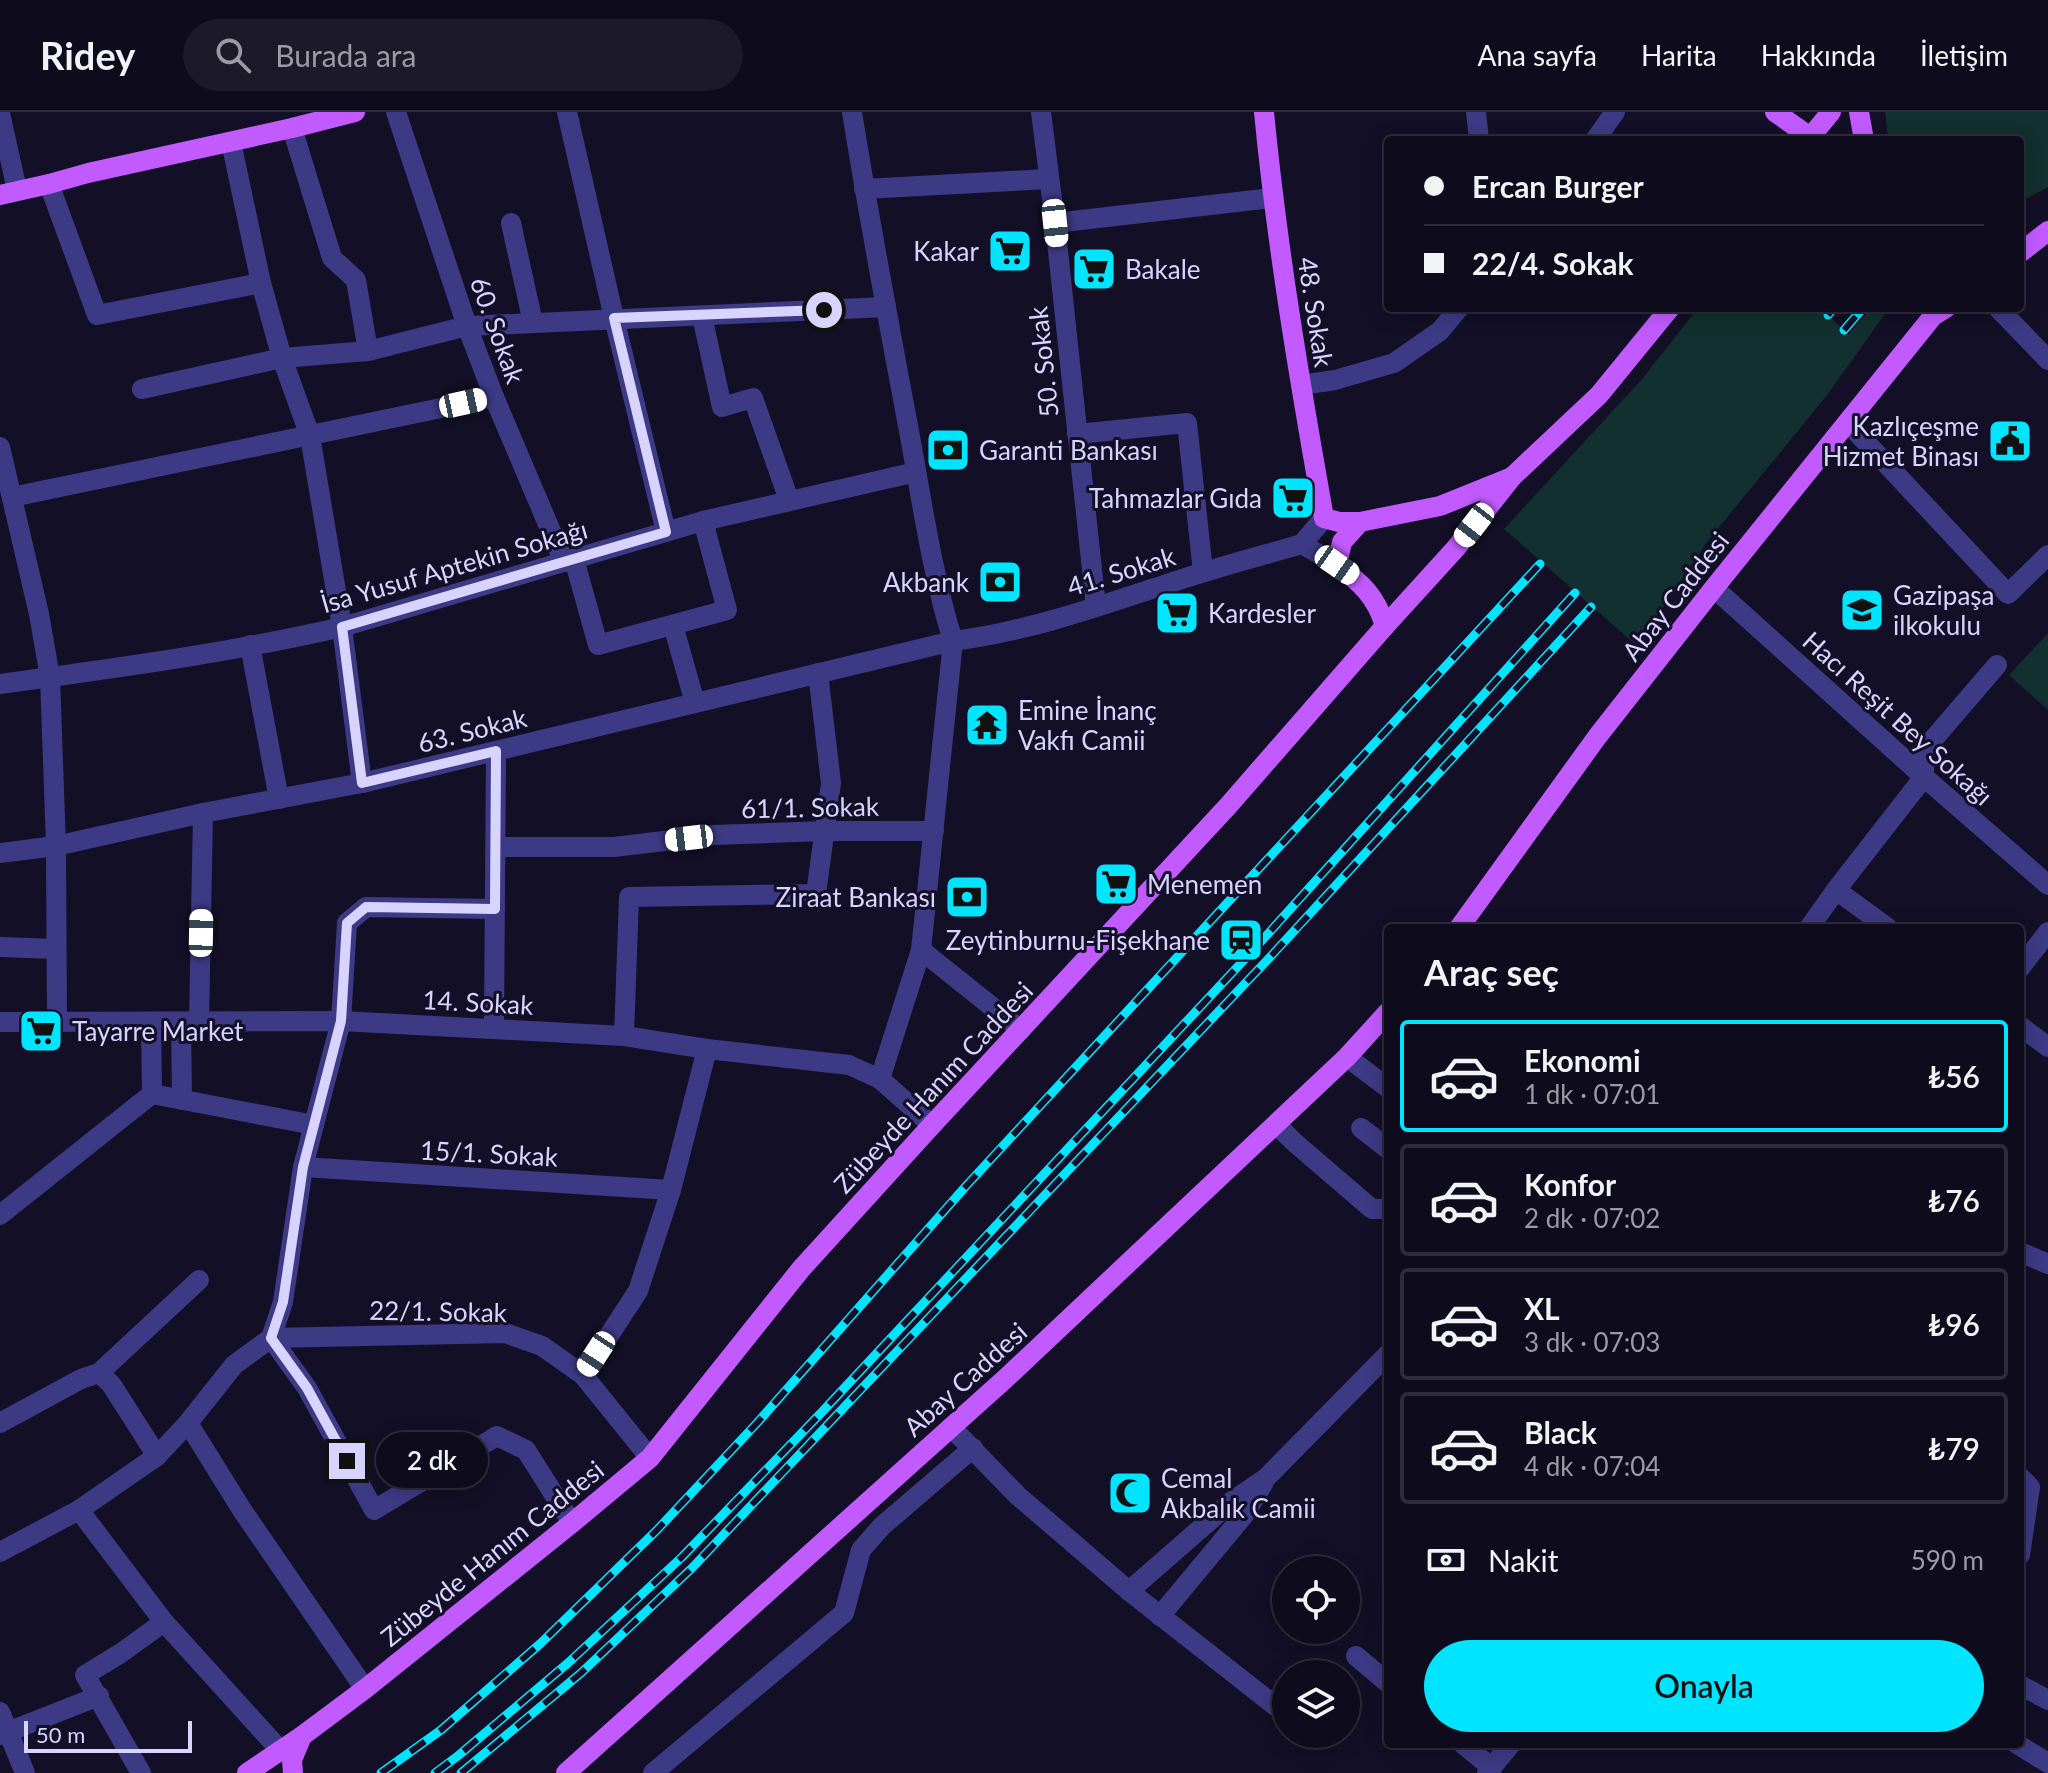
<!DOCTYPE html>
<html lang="tr">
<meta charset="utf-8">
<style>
:root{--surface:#0e0b1c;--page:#1c1929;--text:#f1f3f6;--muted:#9b9ba3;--line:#2e2b3b;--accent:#00e5ff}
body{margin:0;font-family:Lato,sans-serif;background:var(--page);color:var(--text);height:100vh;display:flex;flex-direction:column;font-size:30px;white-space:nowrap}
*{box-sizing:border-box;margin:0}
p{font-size:26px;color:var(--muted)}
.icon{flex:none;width:44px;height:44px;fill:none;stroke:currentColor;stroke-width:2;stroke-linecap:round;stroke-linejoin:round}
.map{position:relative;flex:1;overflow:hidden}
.sheet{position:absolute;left:1384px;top:812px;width:640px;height:824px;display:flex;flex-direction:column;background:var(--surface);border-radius:8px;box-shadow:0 4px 20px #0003,0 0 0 2px var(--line)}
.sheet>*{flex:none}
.banner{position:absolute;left:1384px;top:24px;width:640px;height:176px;border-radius:8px;box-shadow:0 4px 20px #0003,0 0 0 2px var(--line);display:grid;align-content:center;height:176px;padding:0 40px;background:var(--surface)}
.buttons{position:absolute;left:1272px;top:1444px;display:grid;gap:16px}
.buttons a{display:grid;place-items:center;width:88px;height:88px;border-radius:50%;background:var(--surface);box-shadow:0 4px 20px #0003,0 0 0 2px var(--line);font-size:40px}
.scale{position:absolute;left:24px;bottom:20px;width:168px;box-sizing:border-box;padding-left:8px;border:4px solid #d9d4ff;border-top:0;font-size:22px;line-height:28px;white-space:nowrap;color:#d9d4ff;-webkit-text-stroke:6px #130f26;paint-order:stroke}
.end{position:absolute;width:36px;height:36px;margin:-18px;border:10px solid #d9d4ff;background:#111;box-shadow:0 0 0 4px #111}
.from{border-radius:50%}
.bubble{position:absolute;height:56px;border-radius:28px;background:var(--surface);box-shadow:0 4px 20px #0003,0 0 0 2px var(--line);font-size:26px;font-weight:600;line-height:56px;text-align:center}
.car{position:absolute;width:24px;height:48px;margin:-24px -12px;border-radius:10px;box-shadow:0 0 6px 2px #0007;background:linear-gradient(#fff 24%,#345 0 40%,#fff 0 76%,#345 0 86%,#fff 0)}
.banner b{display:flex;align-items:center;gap:28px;height:76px;font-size:30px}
.banner b+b{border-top:2px solid var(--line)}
.banner i{width:20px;height:20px;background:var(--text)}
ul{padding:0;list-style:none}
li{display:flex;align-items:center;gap:24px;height:112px;margin:0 16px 12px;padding:0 24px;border:4px solid var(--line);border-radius:8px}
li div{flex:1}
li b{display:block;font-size:30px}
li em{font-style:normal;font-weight:600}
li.selected{border-color:var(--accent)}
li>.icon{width:72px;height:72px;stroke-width:1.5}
h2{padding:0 40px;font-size:36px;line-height:96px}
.pay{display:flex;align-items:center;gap:20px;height:88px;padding:0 40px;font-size:30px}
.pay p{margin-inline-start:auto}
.button{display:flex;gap:16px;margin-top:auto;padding:16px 40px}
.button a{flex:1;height:92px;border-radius:48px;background:var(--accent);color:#111;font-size:32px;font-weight:600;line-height:92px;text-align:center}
header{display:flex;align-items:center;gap:48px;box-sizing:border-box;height:112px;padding:0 40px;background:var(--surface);border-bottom:2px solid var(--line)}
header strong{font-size:38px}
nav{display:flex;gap:44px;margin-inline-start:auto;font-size:28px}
.search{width:560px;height:72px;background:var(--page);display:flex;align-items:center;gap:20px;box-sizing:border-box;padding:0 28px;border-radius:44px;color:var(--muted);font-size:30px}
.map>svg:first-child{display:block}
</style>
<header>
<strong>Ridey</strong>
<div class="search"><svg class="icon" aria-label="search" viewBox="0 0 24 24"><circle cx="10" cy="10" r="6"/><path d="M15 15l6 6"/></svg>Burada ara</div>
<nav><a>Ana sayfa</a><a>Harita</a><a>Hakkında</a><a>İletişim</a></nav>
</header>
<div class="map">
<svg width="2048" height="1661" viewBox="0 0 2048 1661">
<rect width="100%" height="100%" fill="#130f26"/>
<!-- green -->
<g fill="#12302f">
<polygon points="1885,0 2048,0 2048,75 2020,90 2020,28 1890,28 1888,26"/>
<polygon points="1698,196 1819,196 1849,222 1872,196 1889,196 1828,282 1707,430 1637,534 1504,417 1642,267"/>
<polygon points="2048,521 2048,598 2009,563"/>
</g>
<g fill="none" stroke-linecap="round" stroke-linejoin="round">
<!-- minor -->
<g stroke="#3d3a85" stroke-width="20">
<polyline points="396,0 467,214 494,285 564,450"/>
<polyline points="567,0 614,206 666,420"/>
<path d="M852 0C869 107 889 213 909 319 922 389 932 462 953 529L921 838 880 967"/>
<polyline points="1041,0 1055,111 1096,495"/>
<polyline points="1476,0 1479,28"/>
<polyline points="0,1 17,78"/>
<polyline points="292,16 332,146 356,168 368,239"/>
<polyline points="1595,28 1615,0"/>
<polyline points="231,30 261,171 282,246 310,324 342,515 362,671"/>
<polyline points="49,72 97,203 261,171"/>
<polyline points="864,77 1048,67"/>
<polyline points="511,111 533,211"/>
<polyline points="1055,111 1272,86"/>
<polyline points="1998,196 2048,248"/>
<polyline points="702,204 722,295 753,286 789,388"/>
<polyline points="1301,273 1335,268 1394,251 1440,219 1459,196"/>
<polyline points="142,277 282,246 368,239 467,214 886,195"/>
<polyline points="1848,311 2008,482 2048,443"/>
<polyline points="1077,322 1187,311 1203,460"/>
<polyline points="0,335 39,502 50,565 56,734 57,910"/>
<polyline points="12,385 494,285"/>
<polyline points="1302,432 1337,453"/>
<polyline points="1302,432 1324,406"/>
<polyline points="574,447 598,533 727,498 703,409"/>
<polyline points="1714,476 1924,665 2048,773"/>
<polyline points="673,513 695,591"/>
<polyline points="250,533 279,687"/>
<path d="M0 572C114 556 230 541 342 515L703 409 916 360"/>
<polyline points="1924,665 1924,638 1997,553"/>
<polyline points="496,735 614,735 714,723 824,719 934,719"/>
<path d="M0 741 56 734 203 701 362 671 953 529C1026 520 1097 495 1167 472 1211 457 1257 445 1302 432"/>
<polyline points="1836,778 1888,816"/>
<polyline points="1809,816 1836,778 1924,665"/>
<polyline points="0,835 56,837"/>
<polyline points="921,838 1021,918"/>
<polyline points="2020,856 2048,820"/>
<polyline points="0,910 341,909 624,924 707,937 849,953 880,967 932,1013"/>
<polyline points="151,910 152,982"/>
<polyline points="181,910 182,988"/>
<polyline points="199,910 203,701"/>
<polyline points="2020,914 2048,935"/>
<polyline points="494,916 496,639"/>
<polyline points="624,924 629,785 816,782 831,671 818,561"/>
<polyline points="1347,945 1388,976"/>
<polyline points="152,982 314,1013"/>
<polyline points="1276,1012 1294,1030 1372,1097 1388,1097"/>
<polyline points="1361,1016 1388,1037"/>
<polyline points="303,1055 671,1078"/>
<polyline points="0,1103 152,982"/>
<polyline points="2020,1140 2048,1152"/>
<polyline points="271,1226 307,1276 374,1398 497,1324 526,1338 572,1411"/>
<polyline points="271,1226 505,1221 542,1234 583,1263 650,1346"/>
<polyline points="99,1261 199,1168"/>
<polyline points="583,1263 638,1179 671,1078 707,937"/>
<polyline points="0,1311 81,1267 99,1261 111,1272 157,1344"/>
<polyline points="188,1311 242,1398 365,1577"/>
<polyline points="951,1315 1017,1383 1129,1479 1283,1600"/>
<polyline points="2020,1365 2030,1375 2020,1443"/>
<polyline points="79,1398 164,1510 280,1638"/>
<polyline points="0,1440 79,1398 157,1344 188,1311 234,1253 271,1226 283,1190 303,1055 341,909 347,811 366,795 495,797"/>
<polyline points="1129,1479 1231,1390 1266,1366 1388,1242"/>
<polyline points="1160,1504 1244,1403 1263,1372"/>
<polyline points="1356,1544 1388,1571"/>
<polyline points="2020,1573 2048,1588"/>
<polyline points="0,1600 25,1661"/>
<polyline points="0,1623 99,1584"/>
<polyline points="1463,1632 1492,1656"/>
<polyline points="2017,1632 2048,1651"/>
<polyline points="141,1661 85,1563 121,1541 164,1510"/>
<polyline points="653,1661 844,1501 861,1438 882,1414 973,1336"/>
<polyline points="1487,1661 1511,1632"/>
</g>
<!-- major -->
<g stroke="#c25bff" stroke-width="20">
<path d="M1264 0C1277 136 1300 271 1324 406L1339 410H1360L1440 394 1512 365"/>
<polyline points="1775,0 1810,25"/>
<polyline points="1859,0 1864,28"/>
<polyline points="1808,28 1831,0"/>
<polyline points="0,83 49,72 88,61 292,16 355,0"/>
<polyline points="2020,141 2048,119"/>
<path d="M1360 410 1342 430 1337 453C1361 471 1376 484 1385 514"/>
<polyline points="1459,816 1597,625 1714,476 1933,204 1946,196"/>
<polyline points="247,1661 302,1624 365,1577 572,1411 650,1346 801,1157 932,1013 1228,694 1385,514 1456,436 1512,365 1599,283 1670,196"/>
<polyline points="293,1661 292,1648 302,1624"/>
<polyline points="566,1661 1005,1267 1347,945 1388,900"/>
</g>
<!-- rail casing -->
<g stroke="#00e5ff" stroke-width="9">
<g id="rail">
<polyline points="1828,203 1834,196"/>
<polyline points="1844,218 1863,196"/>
<polyline points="381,1661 441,1618 541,1531 657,1418 757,1311 966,1074 1540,452"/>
<polyline points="435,1661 459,1643 568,1551 682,1445 821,1301 1257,834 1575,481"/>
<polyline points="461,1661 581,1561 692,1456 1272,843 1591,495"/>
</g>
</g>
<!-- rail -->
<use href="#rail" stroke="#130f26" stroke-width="6" stroke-dasharray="18" stroke-linecap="butt"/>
</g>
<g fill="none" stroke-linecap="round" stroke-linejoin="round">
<!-- route -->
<polyline stroke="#d9d4ff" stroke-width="10" points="347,1349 307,1276 271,1226 283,1190 303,1055 341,909 347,811 366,795 495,797 496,639 362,671 342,515 666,420 614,206 824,198"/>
</g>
<!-- icons -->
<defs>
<g id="supermarket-square" transform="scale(2.3)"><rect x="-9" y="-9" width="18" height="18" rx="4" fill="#00e5ff" stroke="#130f26"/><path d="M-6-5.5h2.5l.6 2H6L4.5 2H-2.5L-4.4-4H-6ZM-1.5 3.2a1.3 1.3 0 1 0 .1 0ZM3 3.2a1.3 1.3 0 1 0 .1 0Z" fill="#111"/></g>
<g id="civic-square" transform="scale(2.3)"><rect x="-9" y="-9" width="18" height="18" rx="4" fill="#00e5ff" stroke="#130f26"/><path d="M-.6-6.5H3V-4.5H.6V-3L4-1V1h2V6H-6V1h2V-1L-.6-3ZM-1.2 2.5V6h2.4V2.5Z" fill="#111"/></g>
<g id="bank-square" transform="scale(2.3)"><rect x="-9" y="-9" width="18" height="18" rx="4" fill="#00e5ff" stroke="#130f26"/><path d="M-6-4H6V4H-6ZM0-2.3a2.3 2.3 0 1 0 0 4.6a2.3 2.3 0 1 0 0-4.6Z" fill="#111"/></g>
<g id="school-square" transform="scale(2.3)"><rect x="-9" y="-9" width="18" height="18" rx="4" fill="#00e5ff" stroke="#130f26"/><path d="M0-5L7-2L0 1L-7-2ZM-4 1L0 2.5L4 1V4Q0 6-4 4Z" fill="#111"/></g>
<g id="temple-square" transform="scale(2.3)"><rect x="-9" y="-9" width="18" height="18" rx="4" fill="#00e5ff" stroke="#130f26"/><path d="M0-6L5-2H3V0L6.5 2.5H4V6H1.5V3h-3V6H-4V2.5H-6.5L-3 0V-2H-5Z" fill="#111"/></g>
<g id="station-square" transform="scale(2.3)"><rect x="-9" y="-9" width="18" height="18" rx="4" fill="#00e5ff" stroke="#130f26"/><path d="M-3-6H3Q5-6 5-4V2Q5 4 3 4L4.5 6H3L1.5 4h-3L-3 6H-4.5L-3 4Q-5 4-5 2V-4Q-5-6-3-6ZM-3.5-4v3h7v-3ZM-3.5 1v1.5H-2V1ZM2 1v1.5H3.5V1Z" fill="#111"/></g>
<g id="mosque-square" transform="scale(2.3)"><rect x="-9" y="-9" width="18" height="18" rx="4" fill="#00e5ff" stroke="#130f26"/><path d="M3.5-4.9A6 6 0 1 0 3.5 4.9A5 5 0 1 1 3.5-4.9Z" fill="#111"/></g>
</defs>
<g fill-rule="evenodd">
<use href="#supermarket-square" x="1010" y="139"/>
<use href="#supermarket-square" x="1094" y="157"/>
<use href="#civic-square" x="2010" y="329"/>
<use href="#bank-square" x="948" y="338"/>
<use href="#supermarket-square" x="1293" y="386"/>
<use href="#bank-square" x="1000" y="470"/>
<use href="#school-square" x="1862" y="498"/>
<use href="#supermarket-square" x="1177" y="501"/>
<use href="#temple-square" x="987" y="613"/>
<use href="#supermarket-square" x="1116" y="772"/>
<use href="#bank-square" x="967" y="785"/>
<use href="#station-square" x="1241" y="828"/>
<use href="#supermarket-square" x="41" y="919"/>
<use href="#mosque-square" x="1130" y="1381"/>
</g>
<g text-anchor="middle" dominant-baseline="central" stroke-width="6" stroke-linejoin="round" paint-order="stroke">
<!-- poi labels -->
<g font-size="26" fill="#d9d4ff" stroke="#130f26" text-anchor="start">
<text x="979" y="139" text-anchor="end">Kakar</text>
<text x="1125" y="157">Bakale</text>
<text x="1979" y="314" text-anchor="end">Kazlıçeşme<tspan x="1979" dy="30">Hizmet Binası</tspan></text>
<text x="979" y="338">Garanti Bankası</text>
<text x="1262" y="386" text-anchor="end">Tahmazlar Gıda</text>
<text x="969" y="470" text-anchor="end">Akbank</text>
<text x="1893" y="483">Gazipaşa<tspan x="1893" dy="30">ilkokulu</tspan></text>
<text x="1208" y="501">Kardesler</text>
<text x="1018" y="598">Emine İnanç<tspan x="1018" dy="30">Vakfı Camii</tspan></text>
<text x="1147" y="772">Menemen</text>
<text x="936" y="785" text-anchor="end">Ziraat Bankası</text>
<text x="1210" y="828" text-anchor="end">Zeytinburnu-Fişekhane</text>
<text x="72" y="919">Tayarre Market</text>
<text x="1161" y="1366">Cemal<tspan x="1161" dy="30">Akbalık Camii</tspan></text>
</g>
<!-- street labels -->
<g font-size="26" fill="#d9d4ff" stroke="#130f26">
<text transform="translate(1316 200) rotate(81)">48. Sokak</text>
<text transform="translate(498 218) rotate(70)">60. Sokak</text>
<text transform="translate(1043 250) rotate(-96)">50. Sokak</text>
<text transform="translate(454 454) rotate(-16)">İsa Yusuf Aptekin Sokağı</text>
<text transform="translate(1121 459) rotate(-17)">41. Sokak</text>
<text transform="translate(1675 484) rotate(-52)">Abay Caddesi</text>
<text transform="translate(1898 606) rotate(42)">Hacı Reşit Bey Sokağı</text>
<text transform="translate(472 618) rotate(-14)">63. Sokak</text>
<text transform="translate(810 695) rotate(-1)">61/1. Sokak</text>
<text transform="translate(478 890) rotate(3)">14. Sokak</text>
<text transform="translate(933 975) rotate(-47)">Zübeyde Hanım Caddesi</text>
<text transform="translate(489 1041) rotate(3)">15/1. Sokak</text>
<text transform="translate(438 1199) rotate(1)">22/1. Sokak</text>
<text transform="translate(965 1267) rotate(-42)">Abay Caddesi</text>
<text transform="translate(492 1441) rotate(-39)">Zübeyde Hanım Caddesi</text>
</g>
</g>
</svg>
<div class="buttons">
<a><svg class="icon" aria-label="locate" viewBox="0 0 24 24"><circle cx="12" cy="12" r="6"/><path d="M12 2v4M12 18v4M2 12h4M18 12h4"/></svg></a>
<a><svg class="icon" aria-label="layers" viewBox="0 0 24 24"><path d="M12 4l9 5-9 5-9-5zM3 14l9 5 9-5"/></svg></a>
</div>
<div class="scale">50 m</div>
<i class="end from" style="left:824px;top:198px"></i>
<i class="end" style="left:347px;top:1349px"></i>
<div class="bubble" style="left:376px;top:1320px;width:112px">2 dk</div>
<i class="car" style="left:1055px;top:111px;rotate:174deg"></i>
<i class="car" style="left:463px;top:291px;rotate:78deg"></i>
<i class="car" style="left:1474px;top:413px;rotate:218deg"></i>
<i class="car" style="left:1337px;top:453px;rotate:125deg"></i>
<i class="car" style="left:689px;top:726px;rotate:263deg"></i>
<i class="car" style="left:201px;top:821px;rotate:1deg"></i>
<i class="car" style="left:596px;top:1242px;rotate:213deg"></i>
<div class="banner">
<b><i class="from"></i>Ercan Burger</b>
<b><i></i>22/4. Sokak</b>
</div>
<section class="sheet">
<h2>Araç seç</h2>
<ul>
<li class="selected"><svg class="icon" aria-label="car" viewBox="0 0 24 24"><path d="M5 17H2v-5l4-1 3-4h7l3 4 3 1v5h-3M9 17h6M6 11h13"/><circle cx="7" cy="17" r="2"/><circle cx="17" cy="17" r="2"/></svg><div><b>Ekonomi</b><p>1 dk · 07:01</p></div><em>₺56</em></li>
<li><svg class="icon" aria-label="car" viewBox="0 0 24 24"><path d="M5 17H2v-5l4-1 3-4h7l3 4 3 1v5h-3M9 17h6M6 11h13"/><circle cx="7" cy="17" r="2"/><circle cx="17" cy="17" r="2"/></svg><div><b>Konfor</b><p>2 dk · 07:02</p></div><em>₺76</em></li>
<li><svg class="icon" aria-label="car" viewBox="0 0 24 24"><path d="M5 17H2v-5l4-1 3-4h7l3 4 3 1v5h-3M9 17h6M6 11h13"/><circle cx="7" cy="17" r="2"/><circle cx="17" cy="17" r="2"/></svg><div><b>XL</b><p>3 dk · 07:03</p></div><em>₺96</em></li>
<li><svg class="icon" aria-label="car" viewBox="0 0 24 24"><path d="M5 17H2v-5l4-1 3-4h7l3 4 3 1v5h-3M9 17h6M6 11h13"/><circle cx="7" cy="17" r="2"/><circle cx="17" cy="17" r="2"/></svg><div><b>Black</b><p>4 dk · 07:04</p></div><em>₺79</em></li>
</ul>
<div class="pay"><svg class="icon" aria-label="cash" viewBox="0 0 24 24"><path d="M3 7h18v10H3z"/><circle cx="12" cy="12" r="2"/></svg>Nakit<p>590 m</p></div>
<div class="button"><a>Onayla</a></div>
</section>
</div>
